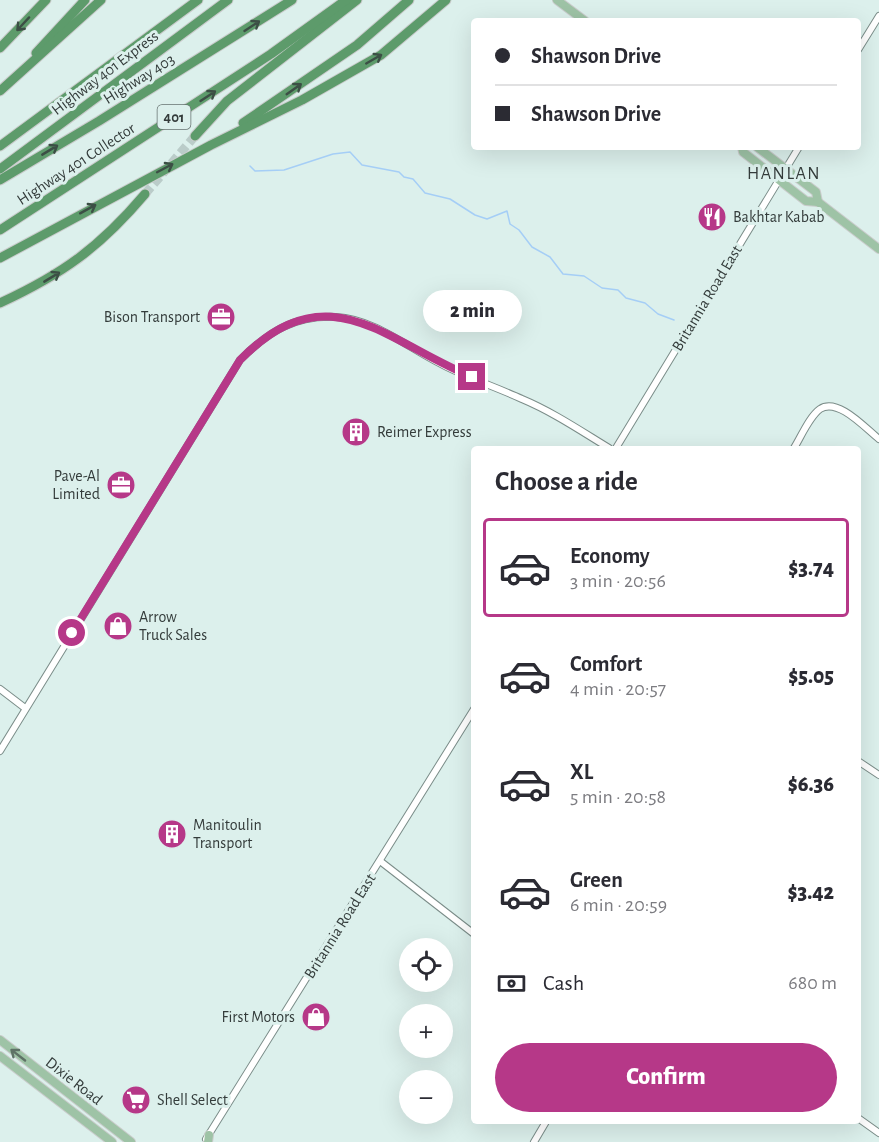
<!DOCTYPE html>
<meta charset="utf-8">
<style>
:root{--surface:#fff;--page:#f2f2f3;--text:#2b2b33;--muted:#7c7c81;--line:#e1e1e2;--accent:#b63888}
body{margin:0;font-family:"Alegreya Sans",sans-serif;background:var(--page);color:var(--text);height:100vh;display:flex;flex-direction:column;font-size:22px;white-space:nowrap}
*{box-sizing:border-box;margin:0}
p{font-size:20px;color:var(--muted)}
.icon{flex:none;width:33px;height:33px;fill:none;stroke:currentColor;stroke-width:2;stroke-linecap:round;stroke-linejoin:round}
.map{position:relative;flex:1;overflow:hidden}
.sheet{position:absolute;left:471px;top:446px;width:390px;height:678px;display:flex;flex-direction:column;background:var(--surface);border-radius:6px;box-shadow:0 6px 24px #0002}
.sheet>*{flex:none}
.banner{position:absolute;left:471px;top:18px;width:390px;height:132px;border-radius:6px;box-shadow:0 6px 24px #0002;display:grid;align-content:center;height:132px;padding:0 24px;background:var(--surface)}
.fabs{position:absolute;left:399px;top:938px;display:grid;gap:12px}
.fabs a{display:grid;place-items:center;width:54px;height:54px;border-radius:50%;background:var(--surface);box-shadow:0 6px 24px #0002;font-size:30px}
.end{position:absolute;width:27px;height:27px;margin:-14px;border:8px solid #b63888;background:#fff;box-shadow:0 0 0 3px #fff}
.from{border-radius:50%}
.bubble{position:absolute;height:42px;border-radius:21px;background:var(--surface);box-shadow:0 6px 24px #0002;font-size:20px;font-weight:800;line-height:42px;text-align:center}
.banner b{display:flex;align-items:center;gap:21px;height:57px;font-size:22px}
.banner b+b{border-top:2px solid var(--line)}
.banner i{width:15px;height:15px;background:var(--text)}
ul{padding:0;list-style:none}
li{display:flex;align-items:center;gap:18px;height:99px;margin:0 12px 9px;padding:0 12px;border:3px solid transparent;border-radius:6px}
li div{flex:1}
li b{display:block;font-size:22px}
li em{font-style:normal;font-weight:800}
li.current{border-color:var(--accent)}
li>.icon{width:54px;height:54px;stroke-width:1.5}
h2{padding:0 24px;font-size:27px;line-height:72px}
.pay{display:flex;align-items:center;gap:15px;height:66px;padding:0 24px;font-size:22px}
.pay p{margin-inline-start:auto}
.cta{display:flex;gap:12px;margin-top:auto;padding:12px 24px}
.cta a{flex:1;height:69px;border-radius:36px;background:var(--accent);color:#fff;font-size:24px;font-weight:800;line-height:69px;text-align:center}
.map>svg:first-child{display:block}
</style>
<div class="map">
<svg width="879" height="1142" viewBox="0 0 879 1142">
<rect width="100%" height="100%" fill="#dcf0ec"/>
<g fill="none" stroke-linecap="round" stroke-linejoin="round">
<!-- stream -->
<polyline stroke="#a5cef6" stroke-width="1.5" points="250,166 255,171 284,170 333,154 350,152 362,165 399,172 404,177 413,179 425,193 450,199 475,215 487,219 507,211 510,224 519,230 532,247 550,257 563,274 584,276 602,288 618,290 626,298 645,303 658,314 674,320"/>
<!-- highway-tunnel -->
<polyline stroke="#baccc9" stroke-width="9" stroke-dasharray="9 4.5" stroke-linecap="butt" points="145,194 195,136"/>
<!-- minor casing -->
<g stroke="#7b8d89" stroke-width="8">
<g id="minor">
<polyline points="858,50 879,16"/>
<polyline points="616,448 799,147"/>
<path d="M794 448C801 437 809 417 820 409 838 397 866 429 879 439"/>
<polyline points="0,689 25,708"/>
<path d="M0 751 240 360C268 332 294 315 336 317 375 319 408 348 443 365 468 378 496 387 522 399 553 412 581 431 609 448"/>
<polyline points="858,761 879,775"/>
<polyline points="380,861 474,934"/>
<polyline points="858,1118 879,1133"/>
<polyline points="206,1139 474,709"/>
<polyline points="534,1142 547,1120"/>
</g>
</g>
<!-- major casing -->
<g stroke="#cacccc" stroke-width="10">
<g id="major">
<polyline points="557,0 585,21"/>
<polyline points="742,147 743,152 806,201 818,202 879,249"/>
<polyline points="757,147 816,192 818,202"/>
<polyline points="0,1040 131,1142"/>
<polyline points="0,1056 112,1142"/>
<polyline points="208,1142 209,1135"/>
</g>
</g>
<!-- highway casing -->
<g stroke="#cacccc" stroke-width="11">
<g id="highway">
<polyline points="0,48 46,0"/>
<polyline points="36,53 85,0"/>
<polyline points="0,91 101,0"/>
<polyline points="243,123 357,45 409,0"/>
<polyline points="195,136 227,101 357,0"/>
<polyline points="0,146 198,0"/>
<polyline points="0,169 228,0"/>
<polyline points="0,180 99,121 292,0"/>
<polyline points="0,230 271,54 346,0"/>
<polyline points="0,258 211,145 302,100 381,55 446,0"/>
<path d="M0 303C63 274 100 247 145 194"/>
</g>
</g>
<!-- minor -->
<use href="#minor" stroke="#fff" stroke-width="6"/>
<!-- major -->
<use href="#major" stroke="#9ec3a6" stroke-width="8"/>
<!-- highway -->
<use href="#highway" stroke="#5d9b6b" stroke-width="9"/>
</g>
<!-- one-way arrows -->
<defs><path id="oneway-shaft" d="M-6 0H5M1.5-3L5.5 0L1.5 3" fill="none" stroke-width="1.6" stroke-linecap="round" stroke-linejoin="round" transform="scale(1.5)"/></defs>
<g stroke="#3c4f45">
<use href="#oneway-shaft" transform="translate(23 24) rotate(133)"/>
<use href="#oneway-shaft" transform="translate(252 26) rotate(-33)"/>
<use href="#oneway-shaft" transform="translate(374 59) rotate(-30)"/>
<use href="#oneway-shaft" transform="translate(294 89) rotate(-35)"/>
<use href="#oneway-shaft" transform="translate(208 96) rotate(-33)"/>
<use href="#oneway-shaft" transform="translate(50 150) rotate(-31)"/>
<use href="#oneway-shaft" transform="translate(165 168) rotate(-28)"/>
<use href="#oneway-shaft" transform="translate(88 209) rotate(-29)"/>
<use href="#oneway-shaft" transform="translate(52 277) rotate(-31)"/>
</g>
<use stroke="#5e7266" href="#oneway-shaft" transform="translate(18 1055) rotate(-142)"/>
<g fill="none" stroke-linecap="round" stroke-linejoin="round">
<!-- route -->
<path stroke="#b63888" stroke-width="8" d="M72 633 240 360C328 271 383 340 472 377"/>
</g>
<!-- icons -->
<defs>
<g id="restaurant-disc" transform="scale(1.5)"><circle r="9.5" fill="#b63888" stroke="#dcf0ec"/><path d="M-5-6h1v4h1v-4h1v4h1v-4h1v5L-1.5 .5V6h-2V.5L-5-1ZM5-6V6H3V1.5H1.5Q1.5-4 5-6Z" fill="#fff"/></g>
<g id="office-disc" transform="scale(1.5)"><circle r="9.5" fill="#b63888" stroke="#dcf0ec"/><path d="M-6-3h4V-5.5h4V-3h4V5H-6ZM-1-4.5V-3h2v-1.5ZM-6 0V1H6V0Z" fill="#fff"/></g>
<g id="building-disc" transform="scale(1.5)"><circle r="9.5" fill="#b63888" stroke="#dcf0ec"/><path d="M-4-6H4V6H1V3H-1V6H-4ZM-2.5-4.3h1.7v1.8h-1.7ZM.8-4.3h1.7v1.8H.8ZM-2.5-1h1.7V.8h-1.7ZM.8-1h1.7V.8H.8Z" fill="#fff"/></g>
<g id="shop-disc" transform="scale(1.5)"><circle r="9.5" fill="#b63888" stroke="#dcf0ec"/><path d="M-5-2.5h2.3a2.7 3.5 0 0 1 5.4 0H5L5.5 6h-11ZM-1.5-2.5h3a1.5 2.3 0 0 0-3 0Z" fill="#fff"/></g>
<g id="supermarket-disc" transform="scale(1.5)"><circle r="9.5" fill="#b63888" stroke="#dcf0ec"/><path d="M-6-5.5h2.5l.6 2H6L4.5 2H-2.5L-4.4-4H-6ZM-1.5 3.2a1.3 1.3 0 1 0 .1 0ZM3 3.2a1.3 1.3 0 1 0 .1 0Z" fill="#fff"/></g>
</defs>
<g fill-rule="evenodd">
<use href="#restaurant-disc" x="712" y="217"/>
<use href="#office-disc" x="221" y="317"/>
<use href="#building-disc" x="356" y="432"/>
<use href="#office-disc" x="121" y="485"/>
<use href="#shop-disc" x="118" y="626"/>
<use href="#building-disc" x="172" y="834"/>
<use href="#shop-disc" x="316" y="1017"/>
<use href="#supermarket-disc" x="136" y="1100"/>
</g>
<g text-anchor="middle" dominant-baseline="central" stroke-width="6" stroke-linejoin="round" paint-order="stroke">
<!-- shield labels -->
<rect fill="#dcf0ec" stroke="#667270" stroke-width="1.5" x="157.5" y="105" width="33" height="24" rx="4.5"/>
<g font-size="15" font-weight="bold" fill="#343c3b">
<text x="174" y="117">401</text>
</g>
<!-- street labels -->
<g font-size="16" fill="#343c3b" stroke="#dcf0ec">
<text transform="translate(105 73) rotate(-37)">Highway 401 Express</text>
<text transform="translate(139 79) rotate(-32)">Highway 403</text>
<text transform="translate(76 164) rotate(-33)">Highway 401 Collector</text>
<text transform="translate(707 298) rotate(-59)">Britannia Road East</text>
<text transform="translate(340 926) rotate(-58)">Britannia Road East</text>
<text transform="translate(74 1081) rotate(38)">Dixie Road</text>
</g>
<!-- poi labels -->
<g font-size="16" fill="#343c3b" stroke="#dcf0ec" text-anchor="start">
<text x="733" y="217">Bakhtar Kabab</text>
<text x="200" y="317" text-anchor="end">Bison Transport</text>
<text x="377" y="432">Reimer Express</text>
<text x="100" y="476" text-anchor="end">Pave-Al<tspan x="100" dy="18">Limited</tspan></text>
<text x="139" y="617">Arrow<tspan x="139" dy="18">Truck Sales</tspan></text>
<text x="193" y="825">Manitoulin<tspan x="193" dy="18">Transport</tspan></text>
<text x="295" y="1017" text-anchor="end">First Motors</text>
<text x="157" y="1100">Shell Select</text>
</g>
<!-- neighbourhood labels -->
<g font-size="18" letter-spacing="1.5" fill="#343c3b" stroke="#dcf0ec">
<text x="784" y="174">HANLAN</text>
</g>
</g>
</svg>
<div class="fabs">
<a><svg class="icon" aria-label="locate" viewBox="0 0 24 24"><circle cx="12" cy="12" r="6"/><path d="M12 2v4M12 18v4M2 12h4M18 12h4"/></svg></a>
<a>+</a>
<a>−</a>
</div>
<i class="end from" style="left:72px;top:633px"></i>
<i class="end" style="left:472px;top:377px"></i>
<div class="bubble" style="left:423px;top:290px;width:99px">2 min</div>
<div class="banner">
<b><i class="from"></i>Shawson Drive</b>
<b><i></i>Shawson Drive</b>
</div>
<section class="sheet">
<h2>Choose a ride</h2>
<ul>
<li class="current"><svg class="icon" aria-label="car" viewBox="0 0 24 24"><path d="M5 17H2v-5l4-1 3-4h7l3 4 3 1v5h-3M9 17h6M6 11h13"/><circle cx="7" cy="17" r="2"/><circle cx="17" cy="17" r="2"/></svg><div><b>Economy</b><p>3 min · 20:56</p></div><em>$3.74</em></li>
<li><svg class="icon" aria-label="car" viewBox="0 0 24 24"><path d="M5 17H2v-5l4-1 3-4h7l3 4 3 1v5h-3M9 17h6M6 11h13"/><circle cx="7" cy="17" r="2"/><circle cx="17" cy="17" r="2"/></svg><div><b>Comfort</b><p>4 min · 20:57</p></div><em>$5.05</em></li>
<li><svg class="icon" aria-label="car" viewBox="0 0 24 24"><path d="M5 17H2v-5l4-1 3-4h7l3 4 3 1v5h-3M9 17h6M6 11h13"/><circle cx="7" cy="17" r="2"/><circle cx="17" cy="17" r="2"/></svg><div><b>XL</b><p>5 min · 20:58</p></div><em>$6.36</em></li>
<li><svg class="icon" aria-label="car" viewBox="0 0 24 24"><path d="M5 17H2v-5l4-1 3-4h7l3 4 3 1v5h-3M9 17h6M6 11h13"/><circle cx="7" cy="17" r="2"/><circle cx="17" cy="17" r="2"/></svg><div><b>Green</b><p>6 min · 20:59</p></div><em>$3.42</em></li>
</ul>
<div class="pay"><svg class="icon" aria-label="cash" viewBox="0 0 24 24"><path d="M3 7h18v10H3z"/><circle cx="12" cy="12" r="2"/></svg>Cash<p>680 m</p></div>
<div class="cta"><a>Confirm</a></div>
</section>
</div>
